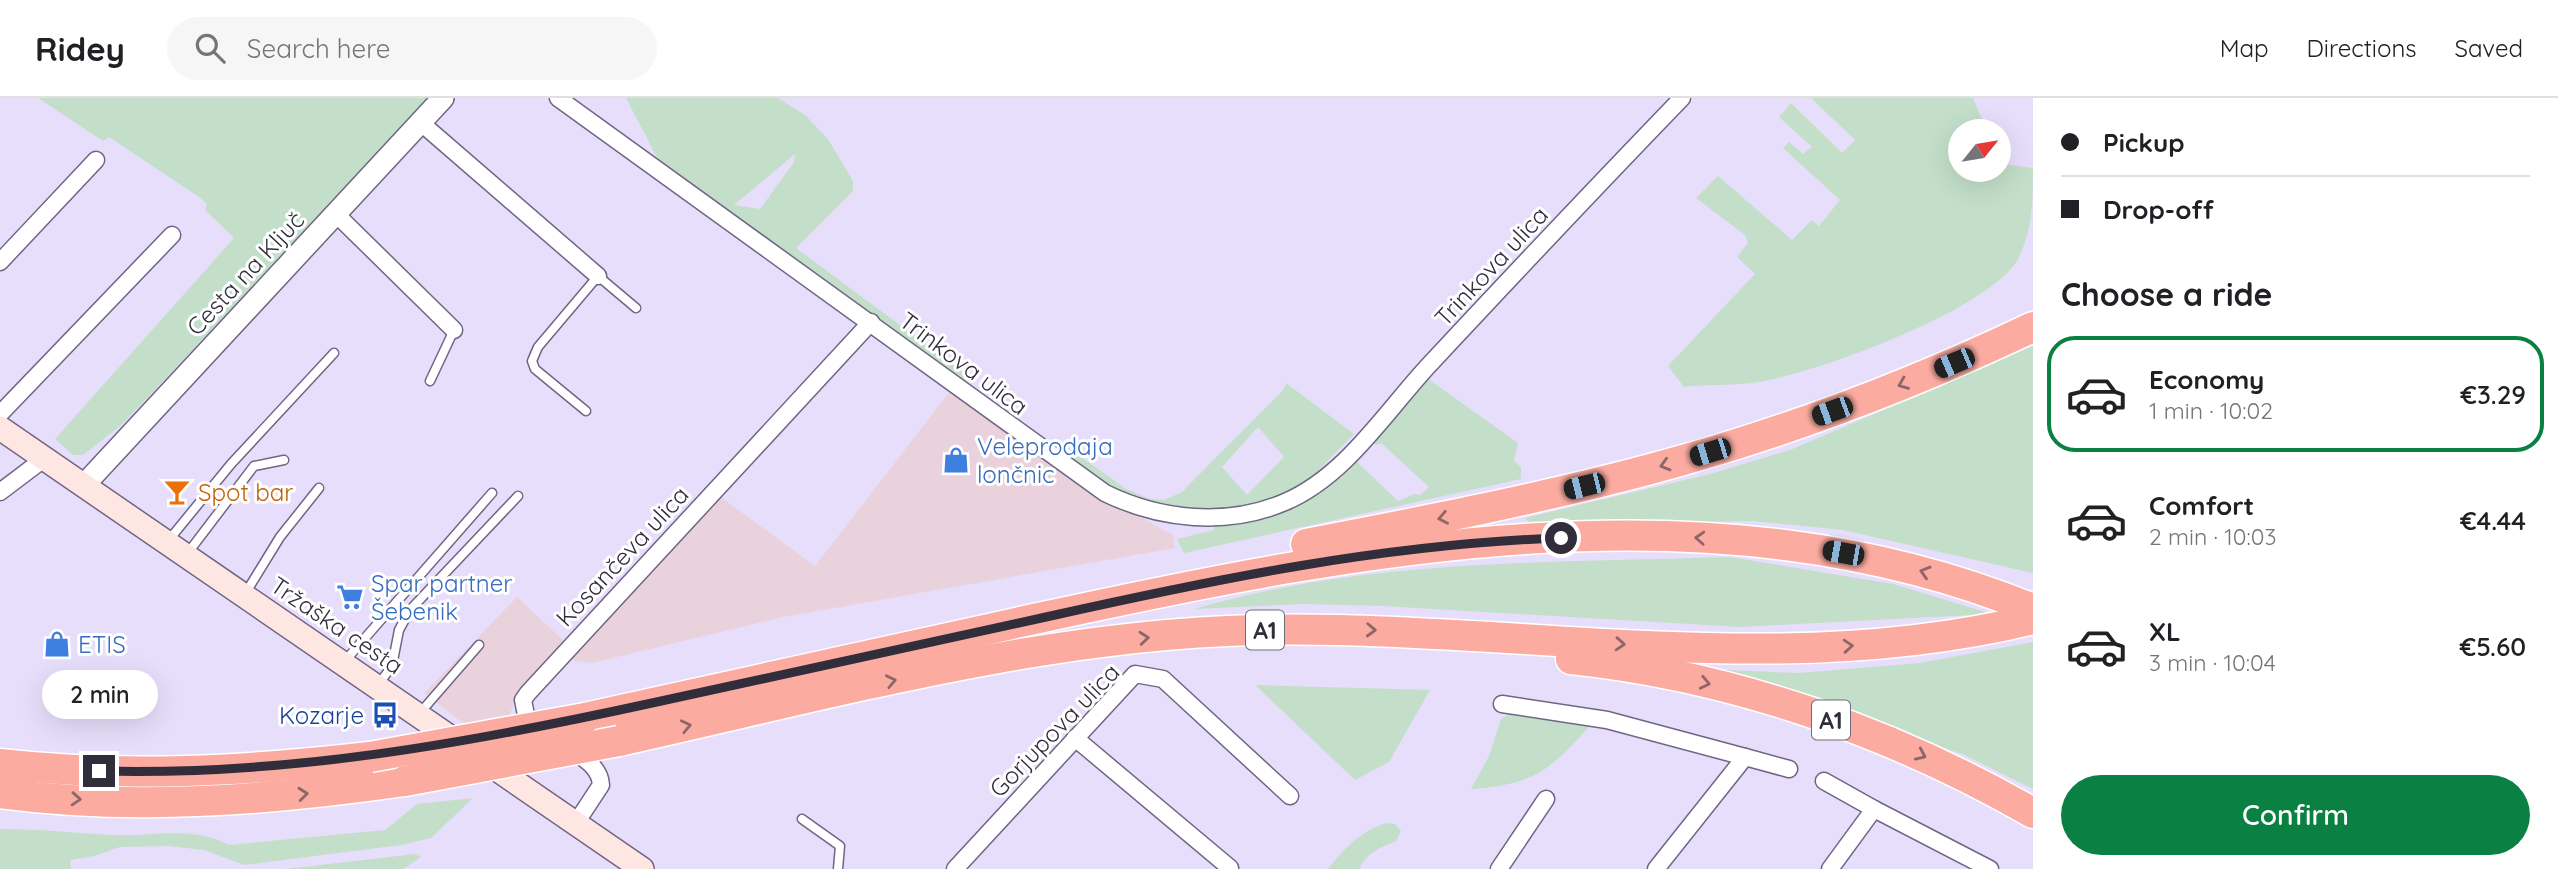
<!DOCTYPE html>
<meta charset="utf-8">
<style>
:root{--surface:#fff;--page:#f6f6f6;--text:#202124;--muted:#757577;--line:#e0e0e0;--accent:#0b8043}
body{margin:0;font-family:Quicksand,sans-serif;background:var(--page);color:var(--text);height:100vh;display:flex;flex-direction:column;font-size:26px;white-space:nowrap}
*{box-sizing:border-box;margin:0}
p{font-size:23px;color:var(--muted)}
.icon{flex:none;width:38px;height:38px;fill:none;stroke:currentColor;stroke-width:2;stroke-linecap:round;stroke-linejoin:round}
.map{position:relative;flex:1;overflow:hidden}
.drawer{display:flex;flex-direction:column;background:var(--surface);width:525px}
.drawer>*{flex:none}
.guide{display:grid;align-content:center;height:154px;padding:0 28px;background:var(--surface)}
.needle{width:46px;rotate:60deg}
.controls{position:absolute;left:1948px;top:21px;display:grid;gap:14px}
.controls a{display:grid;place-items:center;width:63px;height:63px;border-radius:50%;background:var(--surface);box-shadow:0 7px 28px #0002;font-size:35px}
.end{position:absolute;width:32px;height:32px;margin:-16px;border:9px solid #312d3b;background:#fff;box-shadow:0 0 0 4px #fff}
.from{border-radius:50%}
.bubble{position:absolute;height:49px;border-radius:24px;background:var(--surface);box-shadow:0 7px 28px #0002;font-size:23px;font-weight:600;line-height:49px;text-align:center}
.car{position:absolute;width:21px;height:42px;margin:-21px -10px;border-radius:9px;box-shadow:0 0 5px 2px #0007;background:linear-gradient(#222 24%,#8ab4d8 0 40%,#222 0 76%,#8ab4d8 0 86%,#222 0)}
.guide b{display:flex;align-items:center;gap:24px;height:66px;font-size:26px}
.guide b+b{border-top:2px solid var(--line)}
.guide i{width:18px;height:18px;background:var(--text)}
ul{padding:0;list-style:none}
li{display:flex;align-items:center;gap:21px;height:116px;margin:0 14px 10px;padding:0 14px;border:4px solid transparent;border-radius:28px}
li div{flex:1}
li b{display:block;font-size:26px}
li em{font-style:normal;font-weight:600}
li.active{border-color:var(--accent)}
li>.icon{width:63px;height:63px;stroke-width:1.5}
h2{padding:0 28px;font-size:32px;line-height:84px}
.cta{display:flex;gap:14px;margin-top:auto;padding:14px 28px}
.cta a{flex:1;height:80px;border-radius:42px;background:var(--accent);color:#fff;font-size:28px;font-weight:600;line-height:80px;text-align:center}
header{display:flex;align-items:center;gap:42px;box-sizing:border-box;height:98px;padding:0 35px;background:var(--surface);border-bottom:2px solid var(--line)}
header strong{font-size:33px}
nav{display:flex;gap:38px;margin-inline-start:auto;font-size:24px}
.search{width:490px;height:63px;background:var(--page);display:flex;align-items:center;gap:18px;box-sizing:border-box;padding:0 24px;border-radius:38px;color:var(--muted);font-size:26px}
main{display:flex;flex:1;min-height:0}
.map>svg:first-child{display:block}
</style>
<header>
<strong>Ridey</strong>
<div class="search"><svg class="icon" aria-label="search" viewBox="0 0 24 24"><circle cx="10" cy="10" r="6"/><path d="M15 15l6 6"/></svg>Search here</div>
<nav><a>Map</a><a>Directions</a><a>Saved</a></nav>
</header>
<main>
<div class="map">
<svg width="2033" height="771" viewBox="0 0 2033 771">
<rect width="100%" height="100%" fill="#e7defb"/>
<!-- industrial -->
<g fill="#ead2dd">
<polygon points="951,292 1092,392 1173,437 1175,450 783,519 592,565 563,561 718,397 815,468"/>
<polygon points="517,499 564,543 517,597 497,651 424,595"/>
</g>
<!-- green -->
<g fill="#c3dfc9" fill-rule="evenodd">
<polygon points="38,0 429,0 149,298 120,328 83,357 73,357 55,341 234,140 205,112 207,106 202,101 109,39 103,43"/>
<path d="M626 0H778L805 17 828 41 853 83V93L796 150 970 279 965 285 660 65ZM795 56 794 64 760 111 734 107Z"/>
<path d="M1811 0H1973L1987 33H1960V72H1998L1999 59 2002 66 2033 70C2033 103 2033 133 2017 163 1985 213 1819 274 1759 284 1734 288 1709 286 1684 289L1668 268 1755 176 1737 159 1748 145 1745 137 1696 100 1718 78 1792 142 1812 122 1819 128 1840 102 1783 50 1789 44 1803 56 1812 49 1779 19 1791 5 1842 55 1855 42Z"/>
<polygon points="2033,248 2033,475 1843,432 1752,423 1532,428 1525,420 1710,376 1790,352"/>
<polygon points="1424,278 1518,345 1514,363 1521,369 1521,381 1184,455 1177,441 1214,432 1213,425 1257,419 1356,363 1398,403 1414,396 1420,397 1429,389 1381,345 1376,347 1370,340"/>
<path d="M1286 285 1354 336 1304 387 1277 401 1209 414 1170 413 1110 391 1062 358 1063 346 1126 391 1150 401 1164 402 1182 394 1284 291ZM1258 329 1284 359 1247 397 1222 369Z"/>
<path d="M1730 459 1893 486 1992 516 1740 529 1382 508 1302 506 1194 511C1368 460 1551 465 1730 459Z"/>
<polygon points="2033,544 2033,691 1962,656 1700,571 1799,575 1920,565"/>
<polygon points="1255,587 1430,592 1389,664 1355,682"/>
<path d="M1511 615 1589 629C1549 673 1533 687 1471 691L1489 658 1501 621Z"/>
<path d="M473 700 431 740 401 747 244 767 204 752 168 748 120 749 94 758 70 762 71 771H0V731C38 731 75 735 113 737 151 739 194 727 229 747L385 732 417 706Z"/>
<path d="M1385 725 1395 726 1401 733 1396 743C1382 749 1365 755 1360 771H1328C1345 749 1359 735 1385 725Z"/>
<polygon points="415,756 421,759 403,771 286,771"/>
</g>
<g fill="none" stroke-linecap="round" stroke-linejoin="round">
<!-- service casing -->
<g stroke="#6f6584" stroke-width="11">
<g id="service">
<polyline points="430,283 454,232"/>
<polyline points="586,313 535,271 532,263 538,249 598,178 636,210"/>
<polyline points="168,443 231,366 334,255"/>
<polyline points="187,456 254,368 284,362"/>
<polyline points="245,496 280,439 319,390"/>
<polyline points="344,564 492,395"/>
<polyline points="378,587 392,568 399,532 410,512 518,398"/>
<polyline points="419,616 479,547"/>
<polyline points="802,721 840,748 838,771"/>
</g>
</g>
<!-- minor casing -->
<g stroke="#6f6584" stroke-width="19">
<g id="minor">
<path d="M558 0 1105 395C1160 422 1227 429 1285 404 1346 378 1386 313 1430 266 1513 177 1597 88 1682 0"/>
<polyline points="420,24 598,178"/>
<polyline points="336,116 454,232"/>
<polyline points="0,164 96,62"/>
<polyline points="0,316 172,137"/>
<polyline points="0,394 45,360"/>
<polyline points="1502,606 1607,622 1745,659 1656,771"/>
<polyline points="542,629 526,617 523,602 528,595 871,224"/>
<polyline points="1075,640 1230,770"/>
<path d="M571 651C584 661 600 669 601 687L576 725"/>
<polyline points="1745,659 1789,671"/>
<polyline points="1824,683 1874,711 1830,771"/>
<polyline points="1874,711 1990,771"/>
<polyline points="955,771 1135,576 1163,581 1290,698"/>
<polyline points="1499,771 1546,701"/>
</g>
</g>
<!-- tertiary casing -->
<g stroke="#6f6584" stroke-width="24">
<polyline id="tertiary" points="85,386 443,0"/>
</g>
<!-- secondary casing -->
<g stroke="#6f6584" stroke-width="26">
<polyline id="secondary" points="0,330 642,771"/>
</g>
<!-- motorway casing -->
<g stroke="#fff" stroke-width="33">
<g id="motorway">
<path d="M1306 446C1420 424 1534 402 1647 372 1779 337 1909 288 2033 229"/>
<path d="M1571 561C1733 578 1892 634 2033 715"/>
<path d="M585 620C735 587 884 554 1034 521 1360 450 1713 380 2033 511"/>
<path d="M619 643C827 597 1040 537 1254 532 1514 526 1777 584 2033 521"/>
<path d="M0 666C123 680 247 673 370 659"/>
<path d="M0 695C134 713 272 702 405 683"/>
</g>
</g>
<!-- service -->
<use href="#service" stroke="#fff" stroke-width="8"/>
<!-- minor -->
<use href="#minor" stroke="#fff" stroke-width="16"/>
<!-- tertiary -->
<use href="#tertiary" stroke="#fff" stroke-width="21"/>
<!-- secondary -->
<use href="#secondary" stroke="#fee6e2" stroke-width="23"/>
<!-- motorway -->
<use href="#motorway" stroke="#fcaba0" stroke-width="30"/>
<!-- motorway-bridge casing -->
<g stroke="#fff" stroke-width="33" stroke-linecap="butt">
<g id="motorway-bridge">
<polyline points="370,659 585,620"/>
<polyline points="405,683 619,643"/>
</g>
</g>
<!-- motorway-bridge -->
<use href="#motorway-bridge" stroke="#fcaba0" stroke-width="30"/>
</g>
<!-- one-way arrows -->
<defs><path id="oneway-chevron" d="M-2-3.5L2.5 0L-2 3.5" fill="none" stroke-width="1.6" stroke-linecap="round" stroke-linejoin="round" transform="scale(1.75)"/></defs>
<g stroke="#8c6668">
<use href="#oneway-chevron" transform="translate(1903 286) rotate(158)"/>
<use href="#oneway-chevron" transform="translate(1665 367) rotate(164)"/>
<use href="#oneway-chevron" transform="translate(1443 420) rotate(169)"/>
<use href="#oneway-chevron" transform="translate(1700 440) rotate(-177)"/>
<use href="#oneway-chevron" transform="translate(1925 474) rotate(-163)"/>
<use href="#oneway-chevron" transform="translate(1371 532) rotate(2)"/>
<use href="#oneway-chevron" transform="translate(1144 540) rotate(-5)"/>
<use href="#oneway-chevron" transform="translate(1620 546) rotate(4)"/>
<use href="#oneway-chevron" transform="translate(1848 548) rotate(-4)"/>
<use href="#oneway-chevron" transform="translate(891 583) rotate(-12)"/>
<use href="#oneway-chevron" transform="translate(1705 585) rotate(12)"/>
<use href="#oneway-chevron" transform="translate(686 628) rotate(-12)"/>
<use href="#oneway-chevron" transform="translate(1921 657) rotate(24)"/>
<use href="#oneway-chevron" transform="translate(303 696) rotate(-6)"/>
<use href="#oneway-chevron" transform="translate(76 701) rotate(4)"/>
</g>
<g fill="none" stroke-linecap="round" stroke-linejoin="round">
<!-- route -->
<path stroke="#312d3b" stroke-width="9" d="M99 673C288 678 469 645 652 605 784 576 915 548 1046 519 1216 481 1386 446 1561 440"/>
</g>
<!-- icons -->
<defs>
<g id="shop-bare" transform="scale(2.1)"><path d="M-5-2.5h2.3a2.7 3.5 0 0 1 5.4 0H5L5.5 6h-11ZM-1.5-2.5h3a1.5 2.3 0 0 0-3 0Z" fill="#3f7fe0" stroke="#fff" stroke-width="2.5" paint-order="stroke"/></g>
<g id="bar-bare" transform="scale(2.1)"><path d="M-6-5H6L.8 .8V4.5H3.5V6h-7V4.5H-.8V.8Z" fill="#e8710a" stroke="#fff" stroke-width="2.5" paint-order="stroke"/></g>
<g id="supermarket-bare" transform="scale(2.1)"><path d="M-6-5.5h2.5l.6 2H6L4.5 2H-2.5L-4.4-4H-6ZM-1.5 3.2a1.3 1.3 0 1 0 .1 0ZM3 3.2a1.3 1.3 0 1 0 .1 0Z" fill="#3f7fe0" stroke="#fff" stroke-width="2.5" paint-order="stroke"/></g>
<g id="bus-bare" transform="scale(2.1)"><path d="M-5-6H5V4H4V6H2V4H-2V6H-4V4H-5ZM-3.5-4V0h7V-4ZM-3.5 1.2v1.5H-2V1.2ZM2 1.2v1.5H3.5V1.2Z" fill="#1a4fb4" stroke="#fff" stroke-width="2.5" paint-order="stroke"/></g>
</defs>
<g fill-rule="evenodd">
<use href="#shop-bare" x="956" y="362"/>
<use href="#bar-bare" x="177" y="394"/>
<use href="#supermarket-bare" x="350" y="499"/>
<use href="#shop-bare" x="57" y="546"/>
<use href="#bus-bare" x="385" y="617"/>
</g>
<g text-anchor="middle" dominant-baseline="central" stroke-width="6" stroke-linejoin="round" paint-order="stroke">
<!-- shield labels -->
<g fill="#fff" stroke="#6f6c76" stroke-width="2">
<rect x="1246" y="512.5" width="38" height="39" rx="5"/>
<rect x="1812" y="602.5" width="38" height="39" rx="5"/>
</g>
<g font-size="23" font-weight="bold" fill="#312d3b">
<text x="1265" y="532">A1</text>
<text x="1831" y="622">A1</text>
</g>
<!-- street labels -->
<g font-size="24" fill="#312d3b" stroke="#fff">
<text transform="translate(1491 168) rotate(-47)">Trinkova ulica</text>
<text transform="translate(245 175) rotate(-47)">Cesta na Ključ</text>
<text transform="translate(964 265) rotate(37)">Trinkova ulica</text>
<text transform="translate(622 458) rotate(-47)">Kosančeva ulica</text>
<text transform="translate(337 527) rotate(34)">Tržaška cesta</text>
<text transform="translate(1054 632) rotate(-46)">Gorjupova ulica</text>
</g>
<!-- shop labels -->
<g font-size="24" fill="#366cbe" stroke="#fff" text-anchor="start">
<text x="977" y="348">Veleprodaja<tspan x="977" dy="28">lončnic</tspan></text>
<text x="371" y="485">Spar partner<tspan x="371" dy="28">Šebenik</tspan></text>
<text x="78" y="546">ETIS</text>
</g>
<!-- food labels -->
<g font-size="24" fill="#c56008" stroke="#fff" text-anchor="start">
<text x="198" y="394">Spot bar</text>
</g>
<!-- transit labels -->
<g font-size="24" fill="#164399" stroke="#fff" text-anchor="end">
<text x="364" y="617">Kozarje</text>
</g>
</g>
</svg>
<div class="controls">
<a><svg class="needle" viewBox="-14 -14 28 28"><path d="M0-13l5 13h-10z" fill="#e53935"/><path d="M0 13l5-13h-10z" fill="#757577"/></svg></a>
</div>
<i class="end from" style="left:1561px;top:440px"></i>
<i class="end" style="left:99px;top:673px"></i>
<div class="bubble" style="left:42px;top:572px;width:116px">2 min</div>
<i class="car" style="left:1954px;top:265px;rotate:247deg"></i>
<i class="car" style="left:1832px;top:313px;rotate:250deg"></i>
<i class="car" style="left:1710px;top:354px;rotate:253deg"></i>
<i class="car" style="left:1584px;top:388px;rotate:256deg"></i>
<i class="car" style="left:1843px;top:455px;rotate:280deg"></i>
</div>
<section class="drawer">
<div class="guide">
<b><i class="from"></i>Pickup</b>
<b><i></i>Drop-off</b>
</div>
<h2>Choose a ride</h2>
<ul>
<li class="active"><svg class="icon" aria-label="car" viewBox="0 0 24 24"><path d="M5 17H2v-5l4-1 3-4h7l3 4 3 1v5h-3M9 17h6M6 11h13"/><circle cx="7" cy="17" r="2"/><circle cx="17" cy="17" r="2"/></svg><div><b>Economy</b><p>1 min · 10:02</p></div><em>€3.29</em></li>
<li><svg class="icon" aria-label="car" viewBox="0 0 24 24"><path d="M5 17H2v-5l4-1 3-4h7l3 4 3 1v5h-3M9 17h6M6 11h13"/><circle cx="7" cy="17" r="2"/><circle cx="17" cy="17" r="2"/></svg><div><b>Comfort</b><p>2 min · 10:03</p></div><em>€4.44</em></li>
<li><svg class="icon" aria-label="car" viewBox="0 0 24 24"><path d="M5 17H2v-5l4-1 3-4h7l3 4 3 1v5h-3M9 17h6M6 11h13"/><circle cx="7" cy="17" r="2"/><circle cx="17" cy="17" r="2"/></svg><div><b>XL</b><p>3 min · 10:04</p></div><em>€5.60</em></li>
</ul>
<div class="cta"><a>Confirm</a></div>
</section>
</main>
